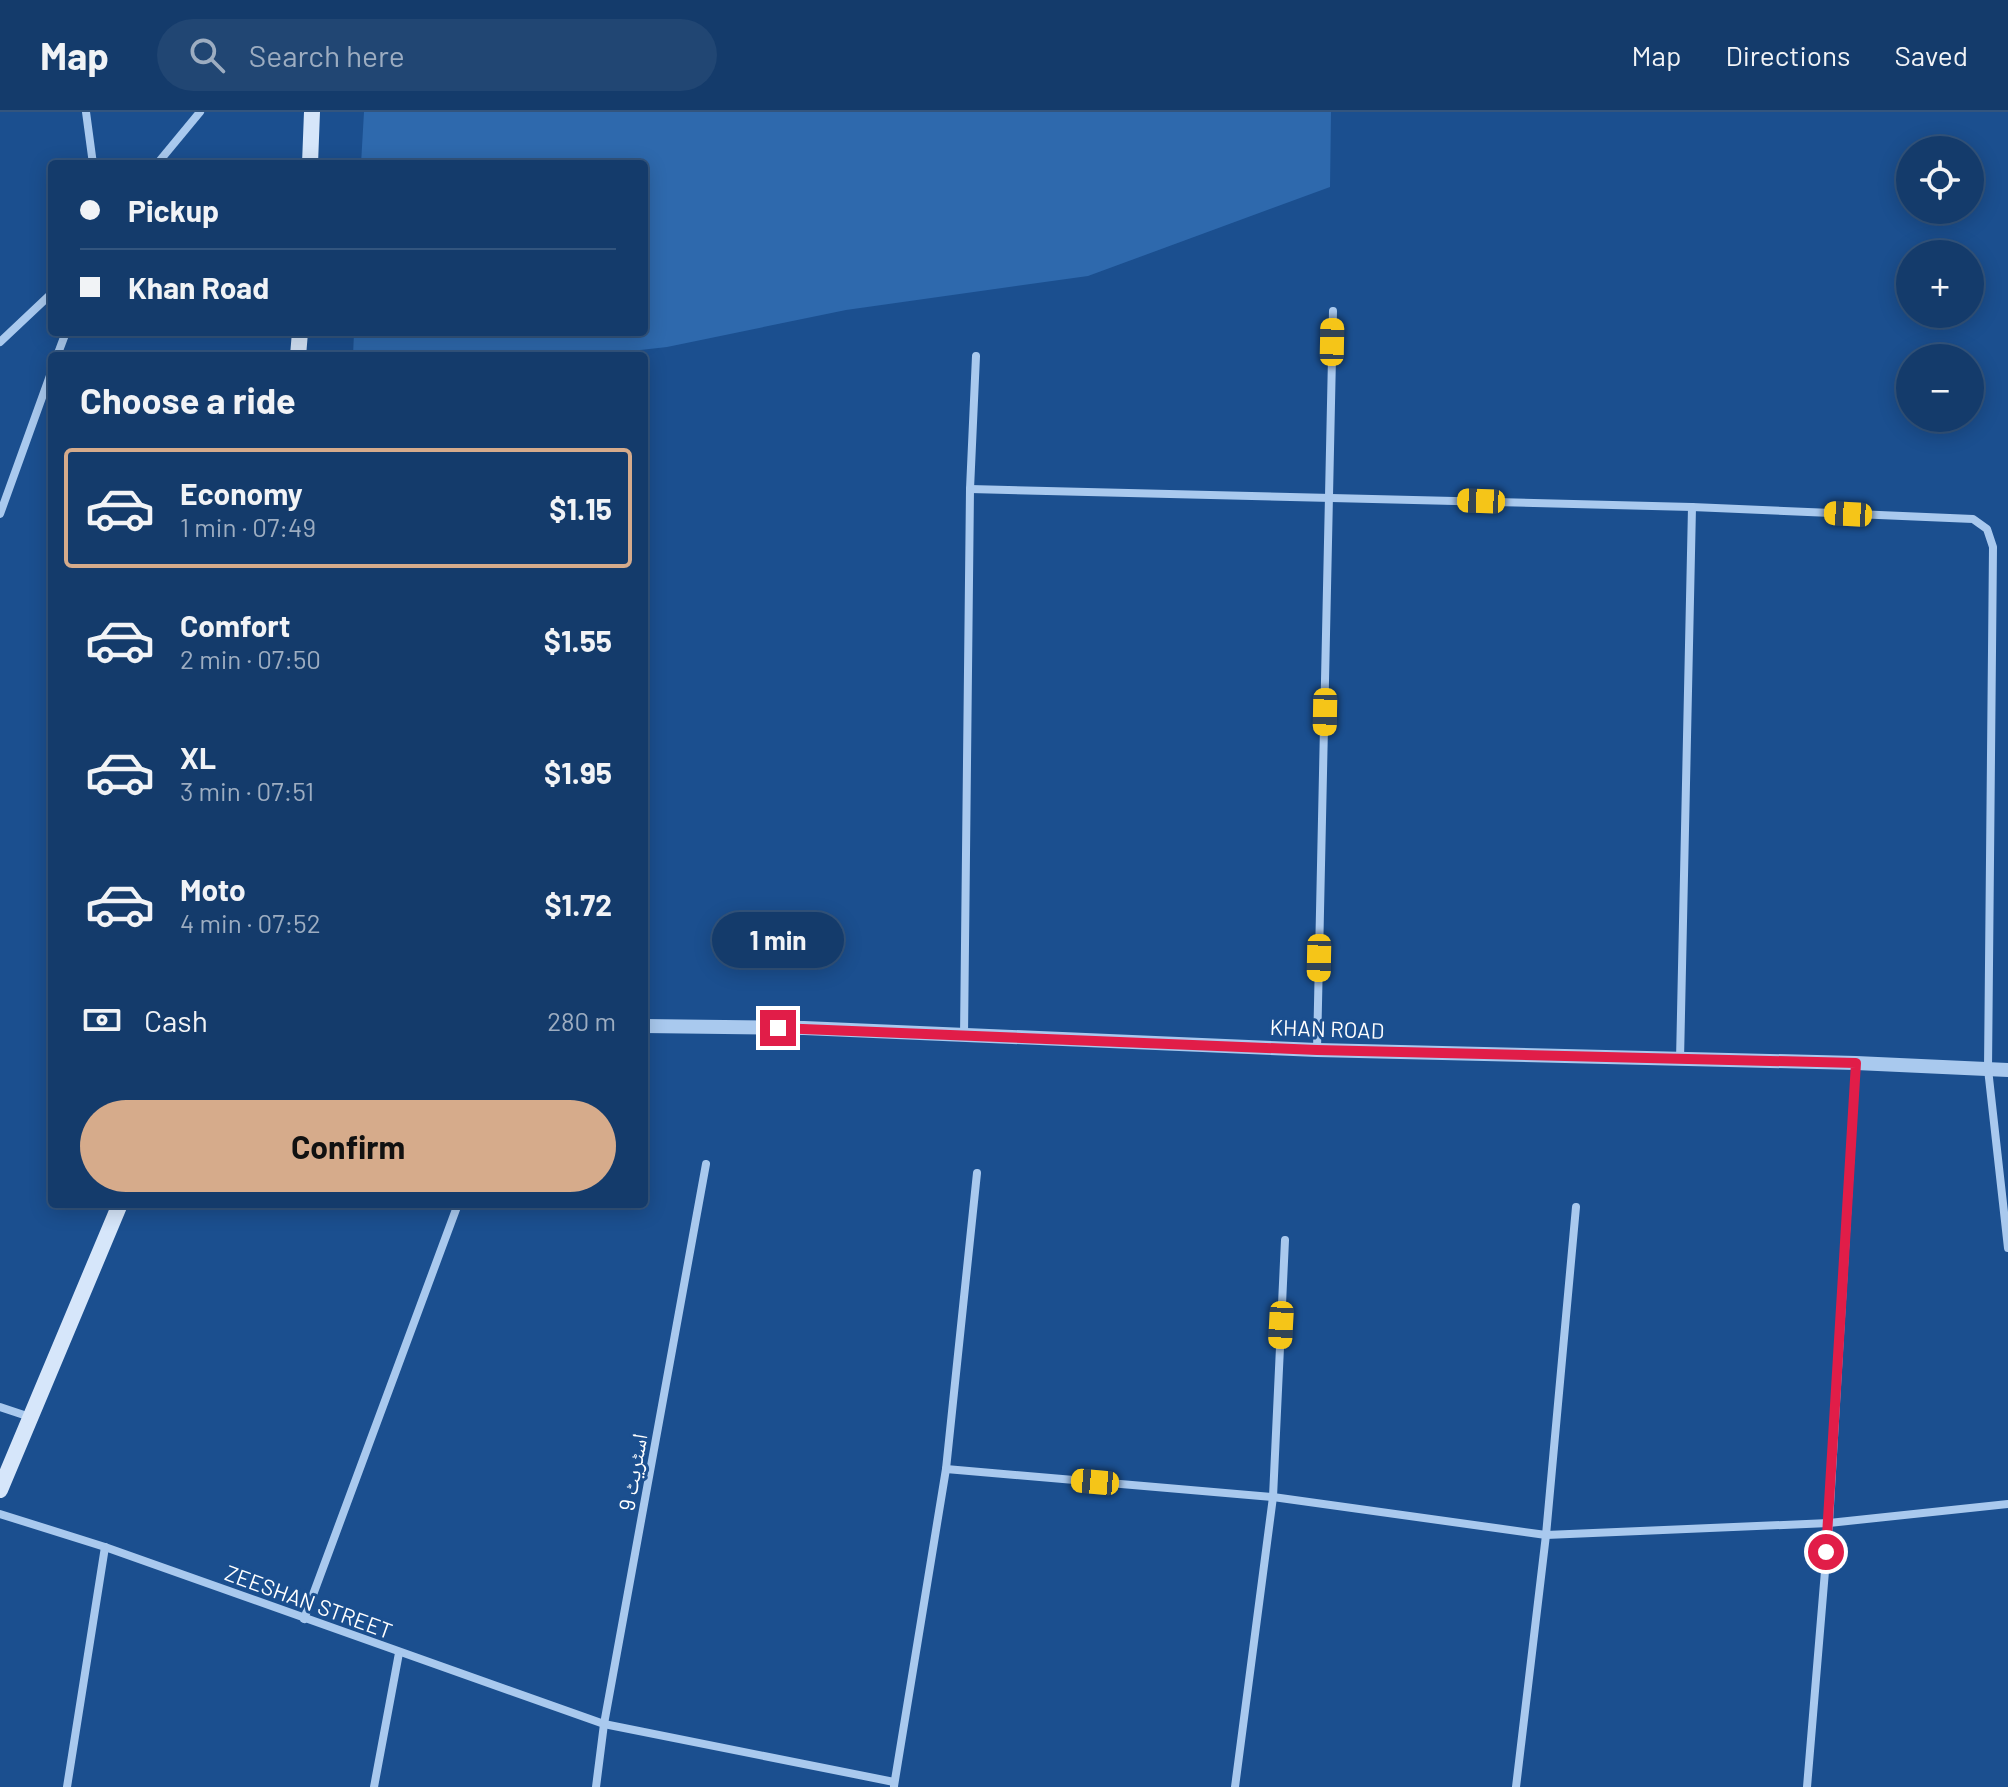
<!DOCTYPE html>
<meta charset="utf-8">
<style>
:root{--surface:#143b6b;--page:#214673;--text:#f1f3f6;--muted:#9dadc1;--line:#33557e;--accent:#d6ab8b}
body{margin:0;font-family:Barlow,"Noto Naskh Arabic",sans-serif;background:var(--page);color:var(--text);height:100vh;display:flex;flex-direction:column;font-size:30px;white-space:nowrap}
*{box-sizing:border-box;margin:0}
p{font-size:26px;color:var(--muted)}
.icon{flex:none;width:44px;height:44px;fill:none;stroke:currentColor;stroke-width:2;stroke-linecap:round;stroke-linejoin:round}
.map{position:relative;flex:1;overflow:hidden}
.drawer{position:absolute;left:48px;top:240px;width:600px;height:856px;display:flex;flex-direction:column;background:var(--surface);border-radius:8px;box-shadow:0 4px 20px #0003,0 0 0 2px var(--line)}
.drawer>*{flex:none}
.banner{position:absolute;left:48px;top:48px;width:600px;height:176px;border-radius:8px;box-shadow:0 4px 20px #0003,0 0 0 2px var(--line);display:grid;align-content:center;height:176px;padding:0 32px;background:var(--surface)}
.tools{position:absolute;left:1896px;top:24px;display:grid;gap:16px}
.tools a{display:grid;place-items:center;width:88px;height:88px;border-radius:50%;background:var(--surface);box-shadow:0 4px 20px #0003,0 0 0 2px var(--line);font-size:40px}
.end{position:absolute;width:36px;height:36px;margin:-18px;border:10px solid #e11d48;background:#fff;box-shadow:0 0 0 4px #fff}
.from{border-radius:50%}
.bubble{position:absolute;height:56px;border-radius:28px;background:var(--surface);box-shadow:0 4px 20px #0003,0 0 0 2px var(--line);font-size:26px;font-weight:700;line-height:56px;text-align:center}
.car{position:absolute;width:24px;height:48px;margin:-24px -12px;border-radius:10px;box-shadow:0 0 6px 2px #0007;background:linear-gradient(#f5c518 24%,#345 0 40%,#f5c518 0 76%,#345 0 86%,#f5c518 0)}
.banner b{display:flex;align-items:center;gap:28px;height:76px;font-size:30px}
.banner b+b{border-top:2px solid var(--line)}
.banner i{width:20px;height:20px;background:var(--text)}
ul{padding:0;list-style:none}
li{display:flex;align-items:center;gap:24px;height:120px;margin:0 16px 12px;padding:0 16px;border:4px solid transparent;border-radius:8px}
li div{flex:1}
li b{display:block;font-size:30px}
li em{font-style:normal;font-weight:700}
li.selected{border-color:var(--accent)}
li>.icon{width:72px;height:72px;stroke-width:1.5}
h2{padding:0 32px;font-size:36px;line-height:96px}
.pay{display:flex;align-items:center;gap:20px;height:88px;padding:0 32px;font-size:30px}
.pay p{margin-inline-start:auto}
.cta{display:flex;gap:16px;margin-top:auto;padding:16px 32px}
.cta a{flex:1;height:92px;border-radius:48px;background:var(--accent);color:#111;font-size:32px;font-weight:700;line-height:92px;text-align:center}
header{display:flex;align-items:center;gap:48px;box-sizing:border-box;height:112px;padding:0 40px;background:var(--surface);border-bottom:2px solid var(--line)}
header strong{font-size:38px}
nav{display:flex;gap:44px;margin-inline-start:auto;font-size:28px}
.search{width:560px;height:72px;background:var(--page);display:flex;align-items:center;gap:20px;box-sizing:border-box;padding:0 28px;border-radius:44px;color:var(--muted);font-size:30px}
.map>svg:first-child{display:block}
</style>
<header>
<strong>Map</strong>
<div class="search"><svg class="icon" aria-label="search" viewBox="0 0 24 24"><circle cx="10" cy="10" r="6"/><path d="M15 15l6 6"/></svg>Search here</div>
<nav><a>Map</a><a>Directions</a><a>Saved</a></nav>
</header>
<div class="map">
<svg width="2008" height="1675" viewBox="0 0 2008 1675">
<rect width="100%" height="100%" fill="#1b4f8f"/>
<!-- grass -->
<polygon fill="#2e69ad" points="364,0 1331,0 1330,75 1088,164 846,198 667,235 587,244 353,244 354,220 644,220 644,52 361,52"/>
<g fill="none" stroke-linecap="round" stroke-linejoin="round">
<!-- minor -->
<g stroke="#a9c9ee" stroke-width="8">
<polyline points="86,0 93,52"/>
<polyline points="157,52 200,0"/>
<polyline points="0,230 52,181"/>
<polyline points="57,244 66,220"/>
<polyline points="970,377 1692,395 1973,407 1987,417 1993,435 1988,957 2008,1136"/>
<polyline points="0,402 52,258"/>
<polyline points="964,924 970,377 976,244"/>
<polyline points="1317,938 1333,199"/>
<polyline points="1680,948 1692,395"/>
<polyline points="0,1295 30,1305"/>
<polyline points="946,1357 1273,1385 1546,1423 1829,1411 2008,1392"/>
<polyline points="0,1402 105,1435 604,1612 894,1670"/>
<polyline points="304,1507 458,1092"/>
<polyline points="894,1674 946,1357 977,1061"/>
<polyline points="67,1675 105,1435"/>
<polyline points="374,1675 399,1541"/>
<polyline points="596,1675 604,1612 706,1052"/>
<polyline points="1235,1675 1273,1385 1285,1128"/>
<polyline points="1516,1675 1546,1423 1576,1095"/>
<polyline points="1807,1675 1829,1411 1856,951"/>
</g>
<!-- tertiary -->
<polyline stroke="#a9c9ee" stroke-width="14" points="644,914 804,916 1317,938 1856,951 2008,958"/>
<!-- secondary -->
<g stroke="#d6e6fa" stroke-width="16">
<polyline points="310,52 312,0"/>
<polyline points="298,244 300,220"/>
<polyline points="0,1378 120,1092"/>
</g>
</g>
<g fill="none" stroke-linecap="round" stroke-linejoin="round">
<!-- route -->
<polyline stroke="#e11d48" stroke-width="10" points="778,916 1317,938 1856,951 1826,1440"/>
</g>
<g text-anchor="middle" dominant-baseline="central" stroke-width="6" stroke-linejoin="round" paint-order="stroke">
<!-- street labels -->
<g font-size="22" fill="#fff" stroke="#1b4f8f">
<text transform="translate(1327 916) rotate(2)">KHAN ROAD</text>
<text transform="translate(632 1360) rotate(-80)">اسٹریٹ 9</text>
<text transform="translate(309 1489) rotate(20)">ZEESHAN STREET</text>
</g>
</g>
</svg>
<div class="tools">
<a><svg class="icon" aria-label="locate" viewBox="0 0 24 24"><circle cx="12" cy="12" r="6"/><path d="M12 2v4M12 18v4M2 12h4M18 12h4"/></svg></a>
<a>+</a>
<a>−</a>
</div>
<i class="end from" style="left:1826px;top:1440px"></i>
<i class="end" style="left:778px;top:916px"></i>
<div class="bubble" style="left:712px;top:800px;width:132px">1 min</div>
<i class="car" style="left:1332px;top:230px;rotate:1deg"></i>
<i class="car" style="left:1481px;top:389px;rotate:272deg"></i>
<i class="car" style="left:1848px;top:402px;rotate:273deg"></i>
<i class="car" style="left:1325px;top:600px;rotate:181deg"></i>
<i class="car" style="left:1319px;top:846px;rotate:181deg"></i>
<i class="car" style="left:1281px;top:1213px;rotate:183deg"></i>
<i class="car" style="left:1095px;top:1370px;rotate:275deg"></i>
<div class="banner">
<b><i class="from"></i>Pickup</b>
<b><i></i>Khan Road</b>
</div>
<section class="drawer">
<h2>Choose a ride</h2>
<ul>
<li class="selected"><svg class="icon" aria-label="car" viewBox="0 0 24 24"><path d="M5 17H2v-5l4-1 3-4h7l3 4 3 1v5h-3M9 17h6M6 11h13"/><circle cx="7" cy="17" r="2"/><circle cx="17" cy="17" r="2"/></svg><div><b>Economy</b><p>1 min · 07:49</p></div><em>$1.15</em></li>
<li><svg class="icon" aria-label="car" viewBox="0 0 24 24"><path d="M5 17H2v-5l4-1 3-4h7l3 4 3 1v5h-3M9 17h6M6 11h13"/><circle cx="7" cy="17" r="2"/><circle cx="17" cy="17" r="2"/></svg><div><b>Comfort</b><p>2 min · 07:50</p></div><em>$1.55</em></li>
<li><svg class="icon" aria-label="car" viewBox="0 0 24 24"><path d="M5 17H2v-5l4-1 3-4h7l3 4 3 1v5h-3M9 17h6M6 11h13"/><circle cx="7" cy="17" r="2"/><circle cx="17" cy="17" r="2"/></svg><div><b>XL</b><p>3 min · 07:51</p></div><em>$1.95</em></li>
<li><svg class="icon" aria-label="car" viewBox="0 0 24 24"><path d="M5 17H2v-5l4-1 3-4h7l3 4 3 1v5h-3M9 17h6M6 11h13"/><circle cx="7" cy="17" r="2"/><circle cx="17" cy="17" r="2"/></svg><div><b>Moto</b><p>4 min · 07:52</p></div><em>$1.72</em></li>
</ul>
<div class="pay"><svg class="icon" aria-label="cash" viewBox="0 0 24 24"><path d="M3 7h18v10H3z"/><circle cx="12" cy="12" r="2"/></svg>Cash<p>280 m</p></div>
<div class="cta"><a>Confirm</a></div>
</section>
</div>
